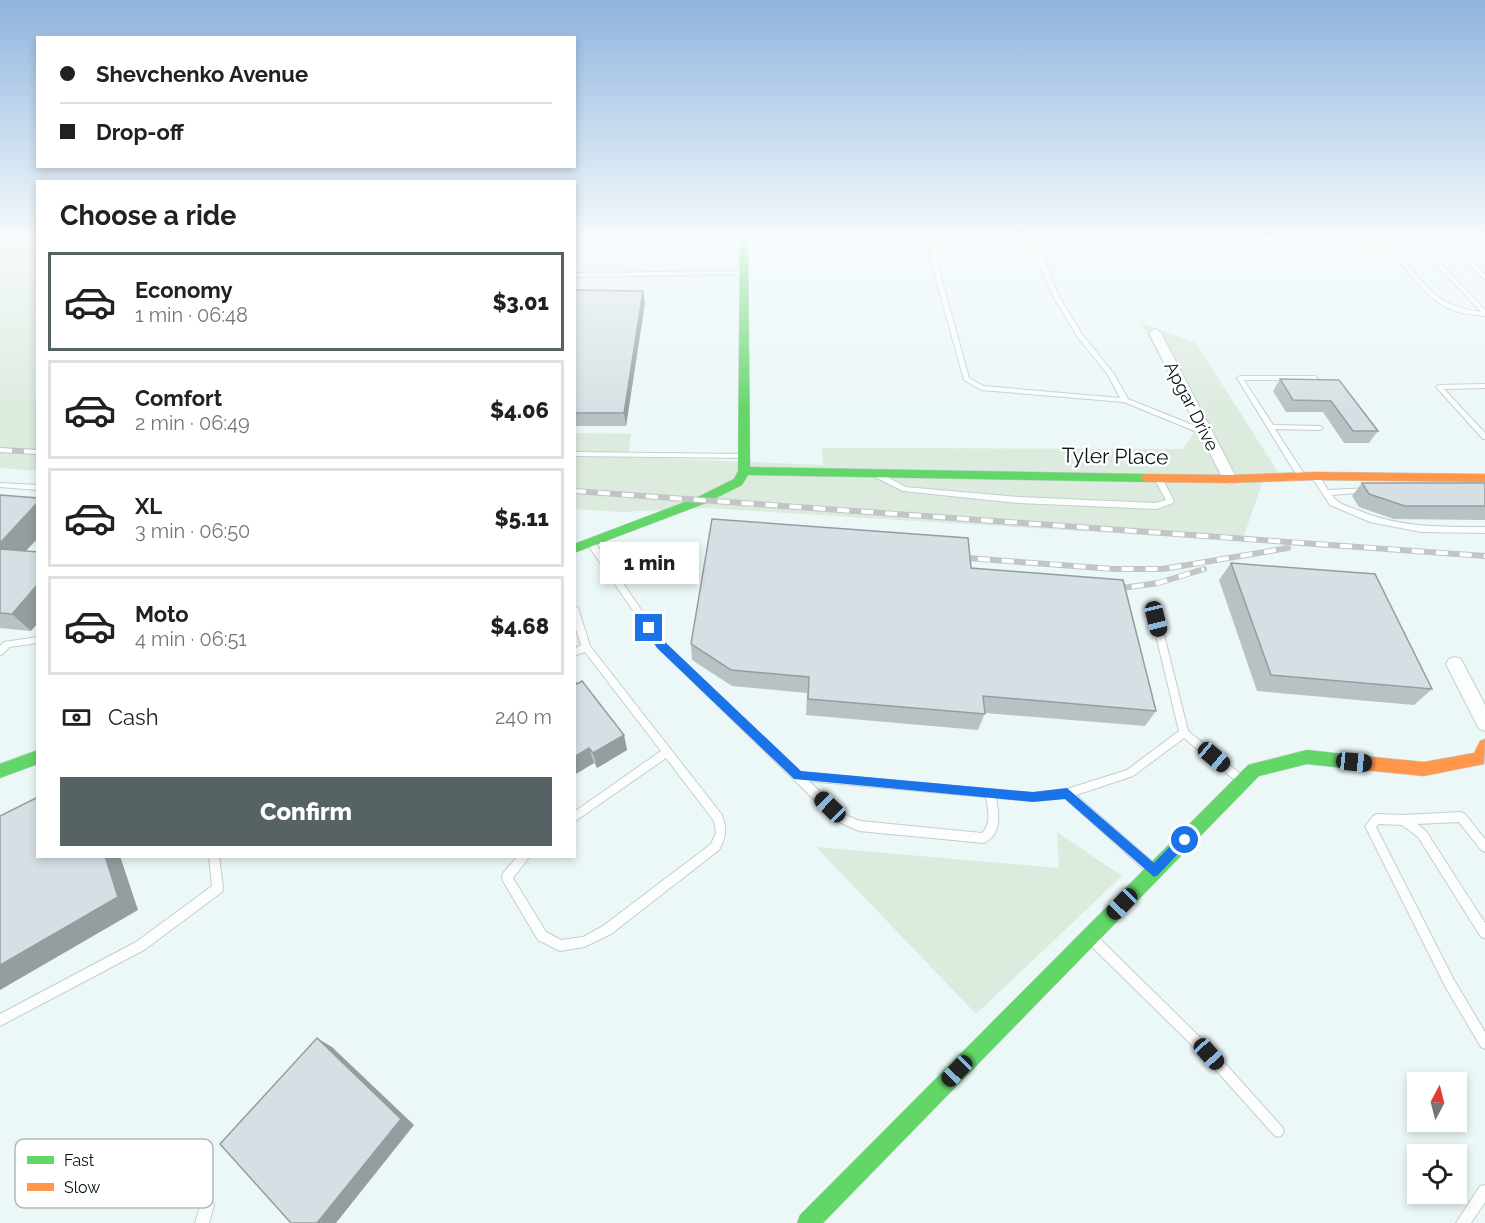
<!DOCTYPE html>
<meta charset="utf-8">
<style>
:root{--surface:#fff;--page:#f2f2f2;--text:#202124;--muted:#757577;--line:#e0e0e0;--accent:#566264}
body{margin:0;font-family:Raleway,sans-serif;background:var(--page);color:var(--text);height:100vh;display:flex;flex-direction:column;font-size:22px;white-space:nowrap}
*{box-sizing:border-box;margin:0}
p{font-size:20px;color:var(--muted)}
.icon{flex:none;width:33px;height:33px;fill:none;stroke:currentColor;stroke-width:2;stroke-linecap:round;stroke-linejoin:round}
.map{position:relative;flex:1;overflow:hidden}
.side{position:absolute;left:36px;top:180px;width:540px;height:678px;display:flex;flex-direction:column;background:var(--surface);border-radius:0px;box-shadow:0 3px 9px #0003}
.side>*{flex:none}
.guide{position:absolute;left:36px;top:36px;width:540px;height:132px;border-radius:0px;box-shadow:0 3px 9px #0003;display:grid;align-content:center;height:132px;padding:0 24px;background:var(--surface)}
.needle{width:39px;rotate:7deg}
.fabs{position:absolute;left:1407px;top:1072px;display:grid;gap:12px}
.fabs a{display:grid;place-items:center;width:60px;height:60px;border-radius:0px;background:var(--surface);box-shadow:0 3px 9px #0003;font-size:30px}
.end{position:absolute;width:27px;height:27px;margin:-14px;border:8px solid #1a73e8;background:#fff;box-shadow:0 0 0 3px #fff}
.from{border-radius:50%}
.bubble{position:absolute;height:42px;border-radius:0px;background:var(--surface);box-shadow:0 3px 9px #0003;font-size:20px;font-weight:800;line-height:42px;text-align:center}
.car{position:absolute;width:18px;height:36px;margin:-18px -9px;border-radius:8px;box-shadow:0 0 4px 2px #0007;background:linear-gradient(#222 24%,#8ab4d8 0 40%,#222 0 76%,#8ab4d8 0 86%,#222 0)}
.guide b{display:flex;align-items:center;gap:21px;height:57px;font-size:22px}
.guide b+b{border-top:2px solid var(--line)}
.guide i{width:15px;height:15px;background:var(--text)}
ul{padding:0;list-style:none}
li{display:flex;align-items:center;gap:18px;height:99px;margin:0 12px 9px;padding:0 12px;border:3px solid var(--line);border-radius:0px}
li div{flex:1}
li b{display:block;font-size:22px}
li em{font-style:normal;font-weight:800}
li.current{border-color:var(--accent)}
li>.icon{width:54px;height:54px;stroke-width:1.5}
h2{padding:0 24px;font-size:27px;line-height:72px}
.pay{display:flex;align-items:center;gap:15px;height:66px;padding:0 24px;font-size:22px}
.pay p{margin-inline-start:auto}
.cta{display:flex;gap:12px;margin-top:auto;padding:12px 24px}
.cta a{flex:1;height:69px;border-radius:0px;background:var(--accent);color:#fff;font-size:24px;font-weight:800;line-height:69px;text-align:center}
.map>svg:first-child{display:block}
</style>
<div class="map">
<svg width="1485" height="1223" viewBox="0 0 1485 1223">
<rect width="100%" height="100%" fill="#ecf7f8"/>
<!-- green -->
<g fill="#ddebde">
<polygon points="0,241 37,241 37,471 0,468"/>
<polygon points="1140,322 1196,343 1283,480 1264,478 1242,541 707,508 622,512 575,509 574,433 631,434 628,457 823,465 822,448 1183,449 1198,426"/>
<polygon points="1057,832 1122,876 976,1014 816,847 1059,868"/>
</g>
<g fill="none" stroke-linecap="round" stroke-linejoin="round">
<!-- lane casing -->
<g stroke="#c3cecf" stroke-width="2">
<g id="lane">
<polygon points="929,241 935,241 939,269 969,378 983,386 1120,398 1108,375 1077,336 1054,298 1042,271 1033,241 1039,241 1048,271 1060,298 1082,334 1114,374 1128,399 1208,431 1208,435 1204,435 1124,402 981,390 964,380 933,269"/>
<path d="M1367 241C1395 241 1414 276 1433 293 1447 305 1463 309 1481 312L1424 251 1427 249 1485 248V252H1462L1485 275V280L1456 252 1431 253 1485 310V316C1477 315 1469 314 1462 313 1432 306 1418 281 1398 261 1389 252 1378 248 1367 241Z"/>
<polygon points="744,271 745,272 742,274 574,277 574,273"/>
<polygon points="1240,376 1315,376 1318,378 1315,380 1244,380 1273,425 1320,426 1323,428 1320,430 1275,429 1306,477 1305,479 1299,479 1237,378"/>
<polygon points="1485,384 1485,388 1444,389 1485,433 1485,439 1483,439 1436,387 1439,385"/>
<polygon points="574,452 744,454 747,456 744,458 574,456"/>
<polygon points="875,473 881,473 905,487 1019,497 1156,503 1166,500 1154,478 1158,476 1161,476 1174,501 1173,503 1157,509 1019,503 903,491 875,477 874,475"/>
<path d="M1312 474H1318L1328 490 1371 488 1372 490 1368 492 1332 495C1337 503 1346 506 1355 509 1398 528 1439 527 1485 527V533L1421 532 1370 522 1330 505 1311 476Z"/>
<polygon points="0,483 38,485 38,490 0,487"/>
<path d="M591 540 594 541 664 643 799 772 1033 793 1067 789 1127 770 1179 731 1152 619 1153 617H1159L1160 619 1188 731 1243 776 1245 779 1243 782 1240 783 1237 782 1184 738 1133 776 1076 795 1156 865 1157 869 1156 873 1152 874 1148 873 1065 798 1033 801 996 798C999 815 1002 834 984 843L859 831 835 820 658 647 588 545 587 543 588 541ZM809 781 986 797C988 810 992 823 982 833L860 821 843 814Z"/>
<path d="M574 605 578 608 590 646 722 815C727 829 726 837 719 850L611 934 584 947 560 951 538 940 503 881 502 877 503 873 518 856H530L513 878 546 932 561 940 583 937 603 926 711 844 716 833 714 821 666 758 574 822V812L661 751 585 652 574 656V649L581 645 574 623Z"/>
<polygon points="38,637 38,643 9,647 3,654 0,655 0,646 4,642"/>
<polygon points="1461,812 1465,814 1485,839 1485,852 1481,850 1459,822 1417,824 1426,831 1485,923 1485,938 1481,937 1418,837 1402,825 1379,824 1376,827 1454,980 1485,1032 1485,1049 1481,1047 1446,988 1365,826 1373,816 1377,814 1404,815"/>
<polygon points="209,856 219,856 223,888 222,892 144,950 0,1026 0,1014 136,942 212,886"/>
<polygon points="1093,935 1097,936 1213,1050 1282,1127 1284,1131 1282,1135 1278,1137 1274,1135 1205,1058 1089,944 1088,940 1089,936"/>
<polygon points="1485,1185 1485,1202 1471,1223 1456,1223 1480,1186"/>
<polygon points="207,1198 212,1200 214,1205 209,1223 195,1223 202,1200"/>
</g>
</g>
<!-- street casing -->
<g stroke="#c3cecf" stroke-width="2">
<g id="street">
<polygon points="1155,329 1161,333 1237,479 1235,482 1230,484 1223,479 1149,333"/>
<polygon points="1455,657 1461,659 1485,705 1485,731 1479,729 1446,664 1449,659"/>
</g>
</g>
<!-- fast casing -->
<g stroke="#c3cecf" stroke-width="1">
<g id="fast">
<polygon points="740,241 748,241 750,467 1146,474 1152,478 1146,482 748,475 742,485 706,503 574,553 574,544 698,497 734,479 738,471"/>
<polygon points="38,750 38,764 0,778 0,764"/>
<polygon points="1307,750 1353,755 1358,757 1361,762 1358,767 1353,769 1307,764 1259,776 823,1223 797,1223 800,1215 1248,765"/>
</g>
</g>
<!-- slow casing -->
<g stroke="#c3cecf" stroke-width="1">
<g id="slow">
<polygon points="1315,472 1485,474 1485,482 1315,480 1230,483 1146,482 1140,478 1146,474 1230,475"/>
<polygon points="1485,739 1484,764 1424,776 1353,769 1348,767 1345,762 1348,757 1353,755 1424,762 1474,753 1480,741"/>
</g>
</g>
<!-- lane -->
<use href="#lane" fill="#fcfefe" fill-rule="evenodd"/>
<!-- street -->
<use href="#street" fill="#fcfefe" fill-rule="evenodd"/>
<!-- fast -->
<use href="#fast" fill="#63d668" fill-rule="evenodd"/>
<!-- slow -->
<use href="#slow" fill="#ff974d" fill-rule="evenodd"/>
<!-- rail casing -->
<g stroke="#c2c5c6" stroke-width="6">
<g id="rail">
<polyline points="0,450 38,452"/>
<polyline points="574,491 1485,556"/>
<polyline points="954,557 1114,569 1163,569 1288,548"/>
<polyline points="1108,590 1158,583 1204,569"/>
</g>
</g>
<!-- rail -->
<use href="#rail" stroke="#fff" stroke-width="4" stroke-dasharray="12" stroke-linecap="butt"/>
</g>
<!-- wall -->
<g fill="#b8c1c4">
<polygon points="574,290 643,291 645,303 626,426 574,426"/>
<polygon points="1280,379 1339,380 1378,431 1369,443 1344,443 1323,412 1286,412 1273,391"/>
<polygon points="1362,483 1485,506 1485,520 1394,519 1359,507 1352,496"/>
<polygon points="0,495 38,538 25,551 31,631 0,628"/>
<polygon points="1231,563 1432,689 1414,705 1257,691 1219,580"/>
<polygon points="691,644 1156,711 1145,726 985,713 978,730 806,715 807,693 732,686 692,660"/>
<polygon points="574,680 624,735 627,750 597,768 594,763 574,775"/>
</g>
<!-- shaded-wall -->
<g fill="#969da0">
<polygon points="643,291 645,303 626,426 624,413"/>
<polygon points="38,502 38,538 12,566 0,555 0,543"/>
<polygon points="38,584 38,623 31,631 12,614"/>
<polygon points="624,735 627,750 597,768 593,753"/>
<polygon points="589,748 594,763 574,775 574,757"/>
<polygon points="105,856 120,856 138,910 0,990 0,965"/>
<polygon points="317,1038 332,1047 414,1125 336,1223 317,1223"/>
</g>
<!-- building -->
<g fill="#d6e0e4" stroke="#969da0" stroke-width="1.5">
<polygon points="574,290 643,291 624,413 574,413"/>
<polygon points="1280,379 1339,380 1378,431 1353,431 1331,401 1293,400"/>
<polygon points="1362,483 1485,483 1485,506 1405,506 1369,494"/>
<polygon points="0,495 38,498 38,502 0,543"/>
<polygon points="712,519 968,538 971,568 1123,580 1156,711 983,696 985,714 808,699 809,677 731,670 691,644"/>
<polygon points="0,549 38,552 38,584 12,614 0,613"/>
<polygon points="1231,563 1375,574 1432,689 1271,675"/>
<polygon points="574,680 577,684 582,681 624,735 593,753 589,748 574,757"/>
<polygon points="38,797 38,856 105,856 118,897 0,965 0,816"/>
<polygon points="317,1038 401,1119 317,1223 291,1223 220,1144"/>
</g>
<!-- sky -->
<linearGradient id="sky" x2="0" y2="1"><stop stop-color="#8fb4de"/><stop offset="0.58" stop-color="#f6fbfc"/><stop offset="1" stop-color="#f6fbfc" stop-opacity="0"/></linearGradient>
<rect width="1485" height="412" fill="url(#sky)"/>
<!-- route -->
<polygon fill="#1a73e8" points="649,624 653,625 665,642 801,771 1033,792 1067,788 1154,863 1180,836 1189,836 1191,840 1158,875 1154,877 1065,799 1033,802 794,779 657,648 644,628"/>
<g text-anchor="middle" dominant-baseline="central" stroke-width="5" stroke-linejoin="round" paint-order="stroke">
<!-- far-street labels -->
<g font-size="18" fill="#061214" stroke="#fff">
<text transform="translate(1192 406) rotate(63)">Apgar Drive</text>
</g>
<!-- street labels -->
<g font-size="21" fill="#061214" stroke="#fff">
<text transform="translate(1115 456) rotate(1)">Tyler Place</text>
</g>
</g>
<!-- legend -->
<rect x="15" y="1139" width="198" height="69" rx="9" fill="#fff" stroke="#b4b8b8" stroke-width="1.5"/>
<rect x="27" y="1156" width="27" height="8" fill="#63d668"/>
<rect x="27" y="1183" width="27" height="8" fill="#ff974d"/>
<g font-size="16" fill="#061214">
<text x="64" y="1166">Fast</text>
<text x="64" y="1193">Slow</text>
</g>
</svg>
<div class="fabs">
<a><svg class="needle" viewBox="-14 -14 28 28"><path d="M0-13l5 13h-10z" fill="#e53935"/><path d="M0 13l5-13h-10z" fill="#757577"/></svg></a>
<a><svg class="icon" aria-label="locate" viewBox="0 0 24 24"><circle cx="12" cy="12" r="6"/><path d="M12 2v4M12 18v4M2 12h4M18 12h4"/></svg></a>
</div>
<i class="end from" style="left:1185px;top:840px"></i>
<i class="end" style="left:649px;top:628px"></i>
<div class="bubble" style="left:600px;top:542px;width:99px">1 min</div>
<i class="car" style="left:1156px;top:619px;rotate:166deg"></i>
<i class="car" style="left:1214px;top:757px;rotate:130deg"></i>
<i class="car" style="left:1354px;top:762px;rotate:96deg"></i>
<i class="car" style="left:830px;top:807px;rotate:314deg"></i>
<i class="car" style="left:1122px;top:904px;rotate:224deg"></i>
<i class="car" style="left:1209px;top:1054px;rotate:138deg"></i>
<i class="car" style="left:957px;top:1071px;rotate:224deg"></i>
<div class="guide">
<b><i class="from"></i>Shevchenko Avenue</b>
<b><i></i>Drop-off</b>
</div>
<section class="side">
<h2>Choose a ride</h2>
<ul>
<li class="current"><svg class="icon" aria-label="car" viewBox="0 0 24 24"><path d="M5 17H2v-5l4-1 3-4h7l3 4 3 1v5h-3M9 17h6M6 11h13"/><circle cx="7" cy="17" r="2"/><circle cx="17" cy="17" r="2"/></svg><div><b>Economy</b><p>1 min · 06:48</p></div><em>$3.01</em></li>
<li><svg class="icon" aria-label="car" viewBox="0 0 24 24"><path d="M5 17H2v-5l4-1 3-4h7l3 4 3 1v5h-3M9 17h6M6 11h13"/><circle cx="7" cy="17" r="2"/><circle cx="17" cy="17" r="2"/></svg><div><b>Comfort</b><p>2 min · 06:49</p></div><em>$4.06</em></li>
<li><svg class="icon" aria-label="car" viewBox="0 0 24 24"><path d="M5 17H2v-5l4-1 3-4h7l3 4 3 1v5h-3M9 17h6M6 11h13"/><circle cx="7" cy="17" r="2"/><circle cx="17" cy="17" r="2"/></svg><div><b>XL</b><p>3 min · 06:50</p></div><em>$5.11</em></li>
<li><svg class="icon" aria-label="car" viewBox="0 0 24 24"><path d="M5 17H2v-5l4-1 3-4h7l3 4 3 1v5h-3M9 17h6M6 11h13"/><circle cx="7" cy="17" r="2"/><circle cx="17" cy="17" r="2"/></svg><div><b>Moto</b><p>4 min · 06:51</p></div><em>$4.68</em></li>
</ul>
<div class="pay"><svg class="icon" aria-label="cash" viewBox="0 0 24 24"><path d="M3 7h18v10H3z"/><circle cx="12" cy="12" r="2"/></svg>Cash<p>240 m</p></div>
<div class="cta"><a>Confirm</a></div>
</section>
</div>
